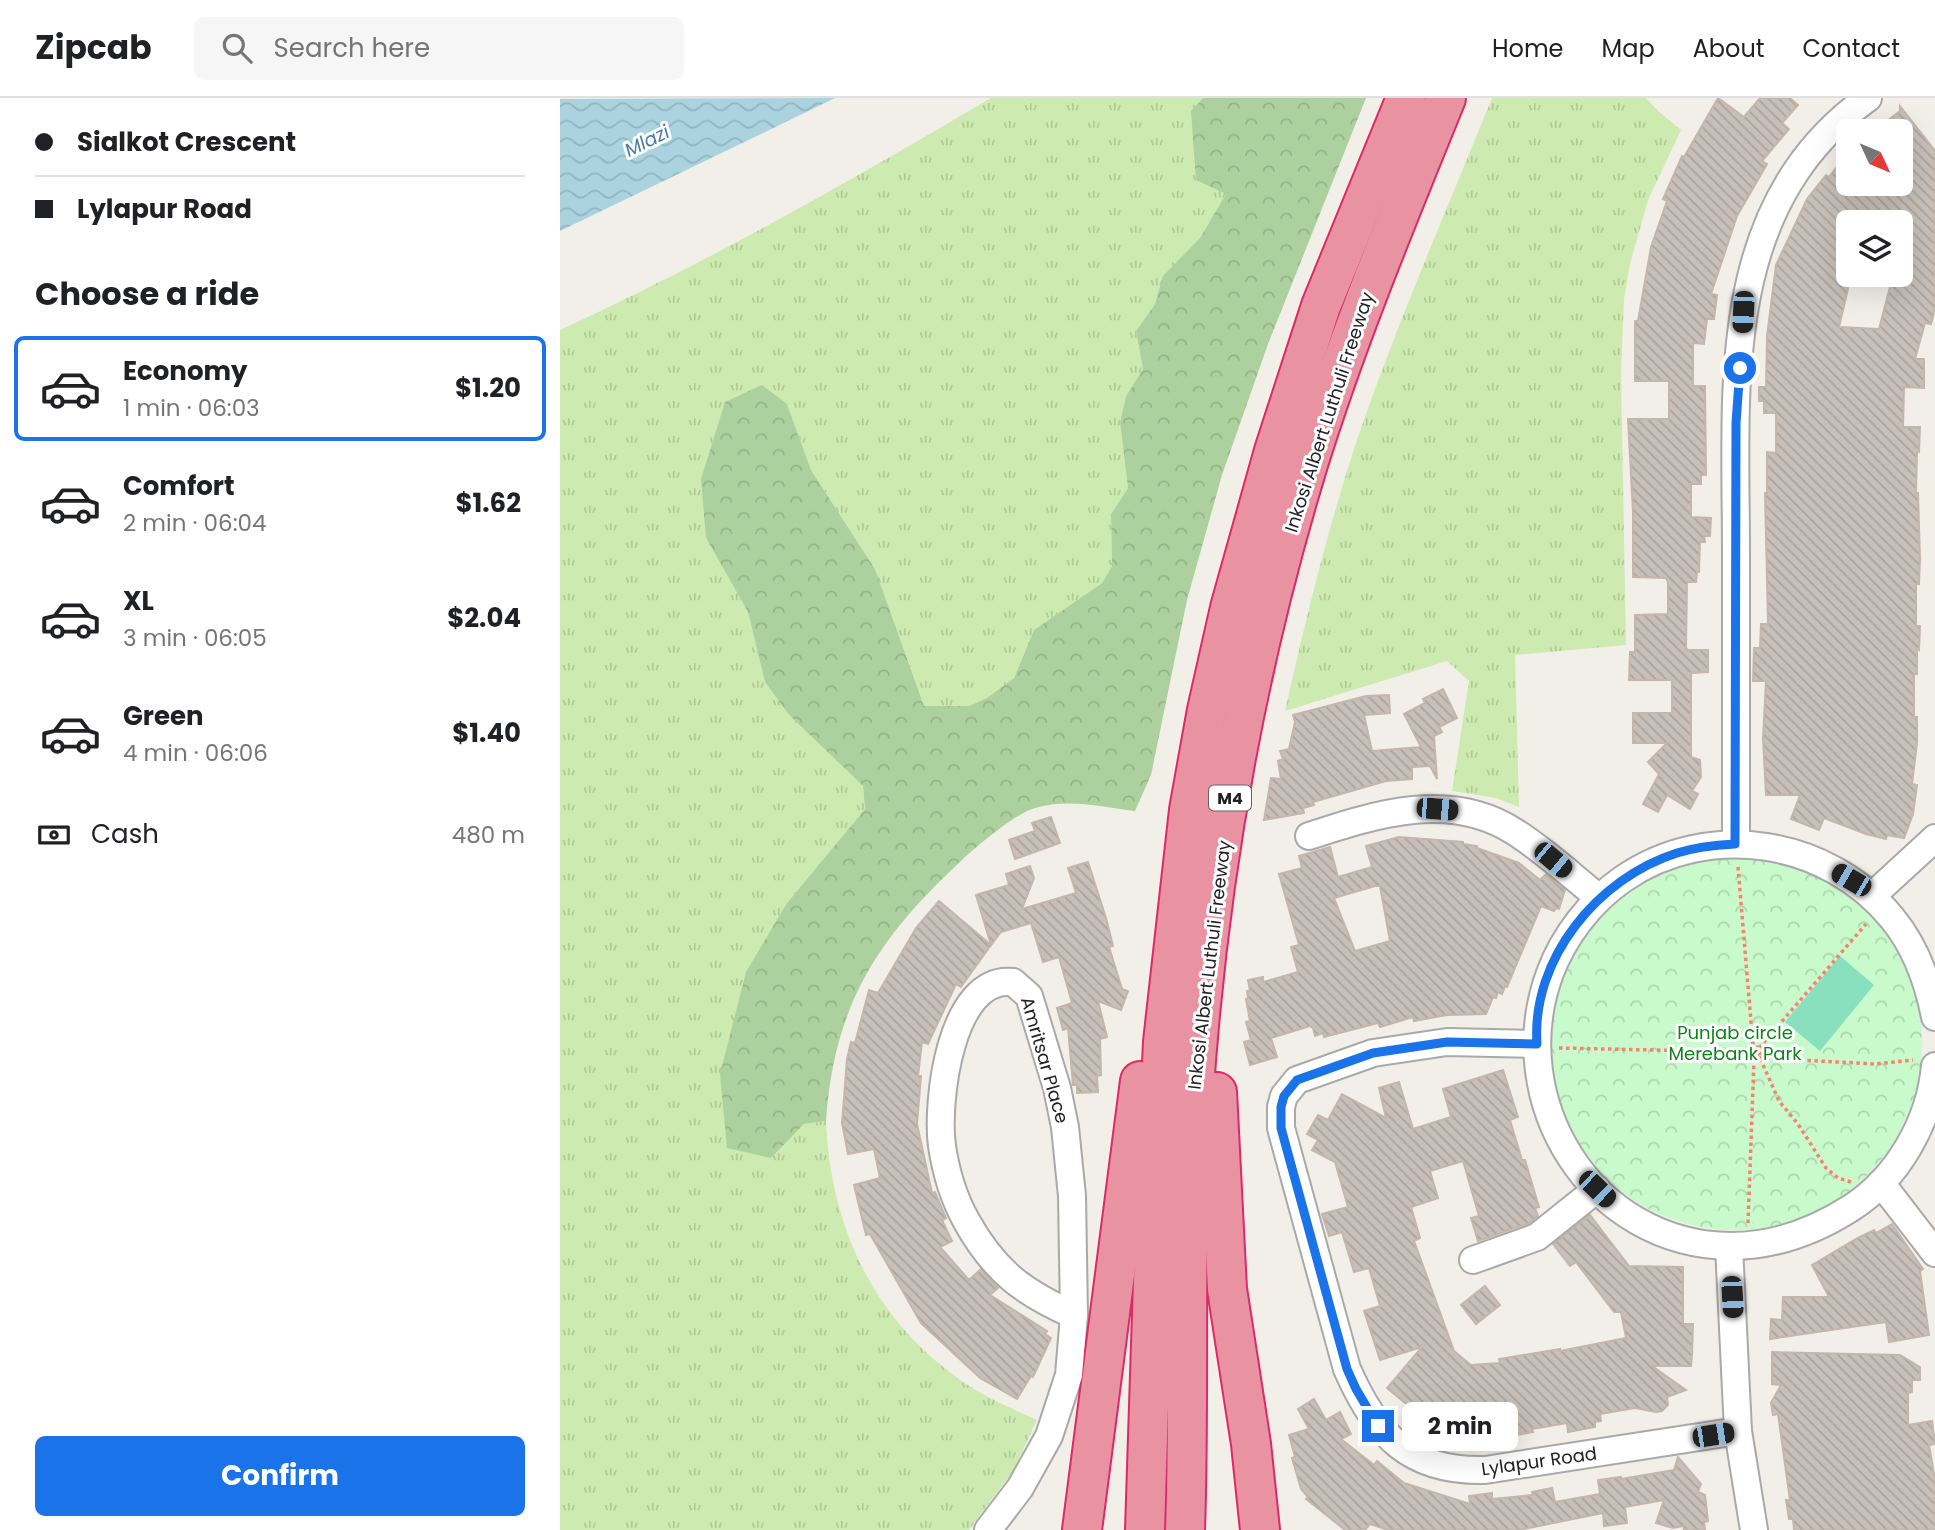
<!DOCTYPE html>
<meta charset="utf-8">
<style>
:root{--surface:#fff;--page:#f6f6f6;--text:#202124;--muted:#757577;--line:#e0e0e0;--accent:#1a73e8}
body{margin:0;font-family:Poppins,sans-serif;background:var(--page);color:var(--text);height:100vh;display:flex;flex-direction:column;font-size:26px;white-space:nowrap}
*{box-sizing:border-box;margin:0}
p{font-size:23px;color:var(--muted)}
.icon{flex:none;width:38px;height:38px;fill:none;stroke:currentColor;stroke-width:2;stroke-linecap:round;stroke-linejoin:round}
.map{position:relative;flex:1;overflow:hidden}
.details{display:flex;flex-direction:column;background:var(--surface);width:560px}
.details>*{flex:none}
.top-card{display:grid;align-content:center;height:154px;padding:0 35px;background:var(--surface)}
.needle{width:46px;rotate:134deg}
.tools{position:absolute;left:1276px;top:21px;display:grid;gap:14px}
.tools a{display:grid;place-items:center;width:77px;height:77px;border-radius:10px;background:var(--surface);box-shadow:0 7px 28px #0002;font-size:35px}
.end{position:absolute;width:32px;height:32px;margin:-16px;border:9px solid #1a73e8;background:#fff;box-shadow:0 0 0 4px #fff}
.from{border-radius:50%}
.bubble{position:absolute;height:49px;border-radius:10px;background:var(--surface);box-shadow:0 7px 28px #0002;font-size:23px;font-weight:700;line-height:49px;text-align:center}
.car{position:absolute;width:21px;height:42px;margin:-21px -10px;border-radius:9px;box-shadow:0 0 5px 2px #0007;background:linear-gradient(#222 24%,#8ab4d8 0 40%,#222 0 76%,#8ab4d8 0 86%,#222 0)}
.top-card b{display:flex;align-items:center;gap:24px;height:66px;font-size:26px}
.top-card b+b{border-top:2px solid var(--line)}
.top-card i{width:18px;height:18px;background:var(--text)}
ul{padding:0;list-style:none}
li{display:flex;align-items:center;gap:21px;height:105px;margin:0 14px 10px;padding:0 21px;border:4px solid transparent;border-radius:10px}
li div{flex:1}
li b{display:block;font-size:26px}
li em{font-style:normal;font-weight:700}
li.on{border-color:var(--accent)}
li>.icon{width:63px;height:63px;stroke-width:1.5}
h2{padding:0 35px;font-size:32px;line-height:84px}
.pay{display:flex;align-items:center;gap:18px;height:77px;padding:0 35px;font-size:26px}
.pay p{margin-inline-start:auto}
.button{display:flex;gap:14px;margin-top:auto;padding:14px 35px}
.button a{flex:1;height:80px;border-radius:10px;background:var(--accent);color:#fff;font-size:28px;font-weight:700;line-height:80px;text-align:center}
header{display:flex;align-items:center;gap:42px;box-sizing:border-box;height:98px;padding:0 35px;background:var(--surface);border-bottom:2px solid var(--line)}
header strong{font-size:33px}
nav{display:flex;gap:38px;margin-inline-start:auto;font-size:24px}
.search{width:490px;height:63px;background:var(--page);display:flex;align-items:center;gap:18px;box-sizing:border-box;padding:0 24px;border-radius:10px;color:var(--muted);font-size:26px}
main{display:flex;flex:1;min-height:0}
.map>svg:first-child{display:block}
</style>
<header>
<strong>Zipcab</strong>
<div class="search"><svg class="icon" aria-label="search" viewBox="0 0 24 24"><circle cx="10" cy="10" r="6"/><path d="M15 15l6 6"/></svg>Search here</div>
<nav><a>Home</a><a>Map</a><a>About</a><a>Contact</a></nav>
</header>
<main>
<section class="details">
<div class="top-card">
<b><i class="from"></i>Sialkot Crescent</b>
<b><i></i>Lylapur Road</b>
</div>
<h2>Choose a ride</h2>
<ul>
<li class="on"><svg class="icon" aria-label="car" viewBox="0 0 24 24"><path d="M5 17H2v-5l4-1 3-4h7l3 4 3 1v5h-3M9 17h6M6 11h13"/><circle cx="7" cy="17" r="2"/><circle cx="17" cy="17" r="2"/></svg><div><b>Economy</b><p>1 min · 06:03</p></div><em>$1.20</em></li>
<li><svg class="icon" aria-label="car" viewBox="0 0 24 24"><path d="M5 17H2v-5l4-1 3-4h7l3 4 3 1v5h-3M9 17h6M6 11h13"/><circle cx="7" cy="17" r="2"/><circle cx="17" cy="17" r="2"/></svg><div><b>Comfort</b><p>2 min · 06:04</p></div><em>$1.62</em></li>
<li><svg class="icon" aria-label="car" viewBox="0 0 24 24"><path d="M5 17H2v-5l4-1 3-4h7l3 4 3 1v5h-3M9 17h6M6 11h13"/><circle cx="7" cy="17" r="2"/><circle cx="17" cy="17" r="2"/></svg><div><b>XL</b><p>3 min · 06:05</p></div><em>$2.04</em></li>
<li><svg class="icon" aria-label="car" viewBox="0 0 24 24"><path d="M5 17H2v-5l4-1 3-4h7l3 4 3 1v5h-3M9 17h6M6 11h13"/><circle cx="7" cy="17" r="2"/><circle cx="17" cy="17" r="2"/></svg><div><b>Green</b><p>4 min · 06:06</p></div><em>$1.40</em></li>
</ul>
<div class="pay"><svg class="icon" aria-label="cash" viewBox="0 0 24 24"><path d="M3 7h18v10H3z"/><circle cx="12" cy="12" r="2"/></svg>Cash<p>480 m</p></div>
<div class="button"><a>Confirm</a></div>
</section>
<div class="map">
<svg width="1375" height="1432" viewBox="0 0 1375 1432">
<defs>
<pattern id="grass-tufts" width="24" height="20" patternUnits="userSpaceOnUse" patternTransform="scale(1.75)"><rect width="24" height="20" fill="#cdebb0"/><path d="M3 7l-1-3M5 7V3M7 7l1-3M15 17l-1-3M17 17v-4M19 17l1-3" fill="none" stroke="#b0c997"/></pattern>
<pattern id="forest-crowns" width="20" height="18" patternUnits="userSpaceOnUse" patternTransform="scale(1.75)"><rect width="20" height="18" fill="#add19e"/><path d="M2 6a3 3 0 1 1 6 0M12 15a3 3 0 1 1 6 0" fill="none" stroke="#95b388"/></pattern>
<pattern id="park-crowns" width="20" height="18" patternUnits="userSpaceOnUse" patternTransform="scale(1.75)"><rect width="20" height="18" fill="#c8facc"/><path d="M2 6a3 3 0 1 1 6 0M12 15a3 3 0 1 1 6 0" fill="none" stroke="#acd6af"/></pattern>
<pattern id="water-waves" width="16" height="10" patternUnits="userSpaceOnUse" patternTransform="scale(1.75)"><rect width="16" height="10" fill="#aad3df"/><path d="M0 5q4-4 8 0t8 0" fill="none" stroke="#92b5bf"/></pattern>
<pattern id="building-back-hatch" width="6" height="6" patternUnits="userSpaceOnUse" patternTransform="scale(1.75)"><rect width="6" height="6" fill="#c7bfb8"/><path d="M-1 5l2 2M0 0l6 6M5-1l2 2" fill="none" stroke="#aba49e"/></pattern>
</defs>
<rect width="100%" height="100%" fill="#f2efe9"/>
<!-- grass -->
<g fill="url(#grass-tufts)">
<path d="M431 0H643L631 13 667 95 640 140 604 178 595 206 576 233 583 271 566 298 560 324 568 390 551 416 552 468 542 485 474 532 454 580 427 600 409 608H364L315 471 251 372 227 306 146 440 188 514 205 584 229 617 303 688 305 711 227 805 211 1060 244 1026 266 1023C271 1137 320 1234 419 1294 438 1305 458 1313 477 1322L453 1373 409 1432H0V232C148 164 291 83 431 0Z"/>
<path d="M932 0H1086L1097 12 1121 32 1088 102 1070 166 1064 201 1061 273 1066 547 955 557 959 709 936 700 892 693 909 583 887 563 725 613C745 525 766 437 794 351 834 232 885 116 932 0Z"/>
</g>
<!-- forest -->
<path fill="url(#forest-crowns)" d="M643 0H806L708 246 662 377 627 502 591 677 575 713C542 709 508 700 475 710 456 715 417 748 402 762 318 840 274 906 266 1023L244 1026 211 1060 167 1050 160 976 186 874 227 805 305 711 303 688 229 617 205 584 188 514 146 440 141 381 165 304 202 287 227 306 251 372 315 471 364 608H409L427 600 454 580 474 532 542 485 552 468 551 416 568 390 560 324 566 298 583 271 576 233 595 206 603 178 640 140 666 96 636 82 631 13Z"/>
<!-- park -->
<circle fill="url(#park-crowns)" cx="1175" cy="945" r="187"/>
<!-- pitch -->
<polygon fill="#88e0be" points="1280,858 1314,887 1260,953 1225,924"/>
<!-- water -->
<polygon fill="url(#water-waves)" points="275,0 269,3 0,133 0,1"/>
<!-- building -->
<g fill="url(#building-back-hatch)" stroke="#c4b6ab" stroke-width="2" fill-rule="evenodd">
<polygon points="1158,0 1184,19 1200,0 1230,0 1238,7 1222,25 1229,31 1202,63 1207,66 1177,118 1151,196 1157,197 1154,221 1147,221 1144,246 1133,245 1133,288 1145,288 1146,377 1141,377 1141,386 1131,386 1131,419 1151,420 1150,438 1144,438 1145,444 1140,444 1139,474 1137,474 1136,484 1127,484 1126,550 1128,552 1148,552 1148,574 1131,575 1131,659 1140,662 1141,679 1132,693 1138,696 1130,711 1107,697 1098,714 1083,706 1099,676 1088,664 1107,645 1073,645 1073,615 1112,615 1112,582 1069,582 1070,554 1075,554 1075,517 1108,516 1108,484 1106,480 1073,479 1073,415 1068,321 1109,321 1109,283 1075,283 1075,223 1078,223 1091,149 1107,103 1103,101 1122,58 1124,59"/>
<path d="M1340 8 1375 53V211L1371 226 1365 225 1355 261H1364V290L1344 289 1343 329H1360L1359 354H1357L1356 395H1358L1360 461 1359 486H1356V528H1360L1359 552 1357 551V576H1354V619H1357V645L1352 686 1357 687 1353 716 1344 740 1327 737 1326 741 1306 736 1264 720 1259 732 1231 721 1240 697H1206L1203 640 1206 583H1193L1194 550H1200L1201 526H1208L1205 395H1207V354L1216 355V315H1204V303H1199V289H1206L1207 238 1216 167 1247 101 1266 77 1269 79 1288 54V86H1340V33H1314L1340 13ZM1288 124H1340V183L1332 181 1319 231 1279 229 1288 191Z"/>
<polygon points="883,591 897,620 879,629 882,634 874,638 877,681 870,668 852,669 852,681 826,683 753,704 754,707 743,710 744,715 704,722 711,680 721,681 718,663 723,661 720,653 729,651 735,624 733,617 806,598 829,597 830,615 804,617 812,653 861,649 844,616 865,605 863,601"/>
<polygon points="491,719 500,745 455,761 449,742 475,733 472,725"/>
<path d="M839 739 903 744V746L917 748V750L959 765 980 782 986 776 1005 792 999 811 996 810 994 813 981 808 947 889 945 888 942 896 938 894 936 900 933 899 926 916 887 917 854 923 853 919 820 929 818 925 764 939 763 935 755 938 753 930 750 928 711 940 717 959 690 967 684 944 691 942 686 924 690 923 686 901 688 900 687 893H690L688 882 703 879V884L738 874 731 849 739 847 719 776 742 770 739 758 770 749 778 779 812 769 806 748ZM815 788H820L830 843 795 853 774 800Z"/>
<polygon points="528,764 546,820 553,848 549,849 562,891 568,893 561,912 538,903 547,939 540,941 541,977 537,978 538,994 517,995 517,987 513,987 508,930 503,932 497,910 512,905 499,859 483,864 471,825 441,834 431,847 416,797 449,787 446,776 470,768 474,780 462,811 516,795 508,770"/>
<polygon points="379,803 431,847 401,889 396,886 368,946 362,944 358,978 361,978 357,1026 372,1095 375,1094 386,1120 382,1122 392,1143 380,1149 409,1182 421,1171 438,1190 430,1197 487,1233 485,1236 491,1240 473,1279 471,1278 457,1301 420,1280 361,1225 310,1136 306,1137 294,1087 320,1080 314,1051 288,1056 282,1025 287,961 291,944 295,945 309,892 318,895 356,830"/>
<polygon points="943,972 958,1019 950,1022 962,1062 965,1062 979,1109 975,1110 978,1118 969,1125 918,1143 911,1120 919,1118 903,1063 870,1073 878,1100 851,1109 860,1140 854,1143 894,1253 911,1267 940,1265 939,1261 1000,1251 1000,1253 1066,1240 1061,1214 1054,1214 1016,1164 1010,1168 993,1146 1030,1117 1069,1168 1123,1169 1123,1226 1133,1226 1132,1257 1131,1268 1092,1268 1126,1292 1107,1299 1108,1307 1102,1313 1096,1314 1075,1310 1040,1316 1041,1323 1035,1324 1035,1329 1008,1334 1007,1325 972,1331 973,1334 952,1338 951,1332 915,1339 878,1332 874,1329 867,1337 844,1325 855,1313 827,1290 862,1249 820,1262 804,1213 820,1208 809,1170 794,1174 782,1134 769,1138 762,1116 788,1109 775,1064 752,1052 758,1042 747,1036 758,1017 768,1022 782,996 826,1020 819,990 839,984 853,1031 891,1019 883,991"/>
<polygon points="1332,1126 1363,1171 1360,1173 1369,1237 1329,1244 1326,1224 1210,1241 1211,1221 1222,1222 1223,1199 1269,1199 1252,1167 1296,1141 1314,1132 1316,1135"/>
<polygon points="925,1188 940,1207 916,1226 901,1207"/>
<polygon points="1212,1254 1340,1257 1360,1269 1360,1282 1352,1282 1352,1294 1348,1295 1348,1327 1372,1323 1375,1346 1369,1347 1375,1382 1375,1432 1234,1432 1233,1421 1229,1421 1226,1402 1230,1402 1218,1316 1213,1317 1211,1305 1221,1287 1212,1286"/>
<polygon points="754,1301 766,1322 780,1314 791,1336 781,1341 814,1367 817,1363 844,1385 910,1406 909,1398 932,1395 932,1401 973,1397 972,1394 992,1390 995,1404 1040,1396 1038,1382 1061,1379 1061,1381 1114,1372 1118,1359 1141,1386 1138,1394 1145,1397 1148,1423 1144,1424 1145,1432 1124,1432 1123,1428 1113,1430 1096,1425 1104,1402 1065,1409 1067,1425 1044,1428 1043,1415 959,1432 828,1432 810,1426 805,1432 785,1432 746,1401 748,1399 741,1391 732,1360 735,1359 729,1337 749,1331 738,1311"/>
</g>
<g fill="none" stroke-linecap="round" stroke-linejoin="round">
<!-- minor casing -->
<g stroke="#a9a9a9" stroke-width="30">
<g id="minor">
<path d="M749 738C816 716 891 692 955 734 985 753 1012 778 1039 800"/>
<path d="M1176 746C1176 649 1176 552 1176 455 1176 290 1157 108 1308 0"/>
<polyline points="1312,798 1375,740"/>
<path d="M1375 919C1368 883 1356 849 1332 820 1268 741 1148 722 1063 781 1030 804 1004 838 990 875 943 1002 1031 1147 1171 1148 1214 1148 1255 1133 1291 1110 1338 1080 1370 1023 1375 968"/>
<path d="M977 946 887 944 813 955 737 982 724 998 721 1009V1030L787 1271C816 1337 849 1374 925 1372L1178 1333"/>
<polyline points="1321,1085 1375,1155"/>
<polyline points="1169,1148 1178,1333 1194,1432"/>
<polyline points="913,1162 977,1139 1037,1091"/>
<path d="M428 1432 460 1390 489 1338 509 1277 514 1217 512 1098 505 1029 497 990 469 898 453 884C390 877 376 1005 382 1048 386 1075 394 1101 407 1124 435 1174 464 1195 514 1217"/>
</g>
</g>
<!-- highway casing -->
<g stroke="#dc2a67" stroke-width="42">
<g id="highway">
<polyline points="657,994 667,1191 691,1346 700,1432"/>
<polyline points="522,1432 580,983"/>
<polyline points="585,1432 596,1091 603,944 629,712 647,612 670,510 714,353 761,208 846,0"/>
<path d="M625 1432C630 1289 623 1146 633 1004 647 789 685 572 748 366 787 241 837 121 886 0"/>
</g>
</g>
<!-- path -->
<g stroke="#fa8072" stroke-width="3.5" stroke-dasharray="3.5 3.5" stroke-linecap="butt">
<polyline points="1178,769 1193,948"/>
<polyline points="999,950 1186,954"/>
<polyline points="1199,950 1306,826"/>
<polyline points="1291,1084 1278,1080 1266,1070 1238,1026 1219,1003 1200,960 1199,950 1193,948 1187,951 1186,958 1194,963 1200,960 1316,966 1353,962"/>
<polyline points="1188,1125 1194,963"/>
</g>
<!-- minor -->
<use href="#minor" stroke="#fff" stroke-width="26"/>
<!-- highway -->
<use href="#highway" stroke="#e892a2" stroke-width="38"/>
</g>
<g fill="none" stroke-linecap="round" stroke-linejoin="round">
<!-- route -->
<path stroke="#1a73e8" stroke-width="9" d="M818 1328 796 1291 787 1271 721 1030V1009L724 998 737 982 813 955 887 944 977 946C971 861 1038 780 1117 755 1136 749 1156 747 1175 746L1176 325 1180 270"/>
</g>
<g text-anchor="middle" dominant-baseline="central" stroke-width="6" stroke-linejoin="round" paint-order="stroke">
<!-- shield labels -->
<rect fill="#fff" stroke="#646464" stroke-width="2" x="649" y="687.5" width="42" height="25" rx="5"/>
<g font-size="16" font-weight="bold" fill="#222">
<text x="670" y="700">M4</text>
</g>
<!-- street labels -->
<g font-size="18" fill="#222" stroke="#fff">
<text transform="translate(769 314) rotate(-72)">Inkosi Albert Luthuli Freeway</text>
<text transform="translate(649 867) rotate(-83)">Inkosi Albert Luthuli Freeway</text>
<text transform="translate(485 962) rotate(74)">Amritsar Place</text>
<text transform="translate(979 1363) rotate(-8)">Lylapur Road</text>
</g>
<!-- park labels -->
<g font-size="18" fill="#0c8416" stroke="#fff">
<text x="1175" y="934">Punjab circle<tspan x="1175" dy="21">Merebank Park</tspan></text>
</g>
<!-- water labels -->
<g font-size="19" font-style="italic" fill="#4a7aab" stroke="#fff">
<text transform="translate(87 43) rotate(-26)">Mlazi</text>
</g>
</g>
</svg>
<div class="tools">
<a><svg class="needle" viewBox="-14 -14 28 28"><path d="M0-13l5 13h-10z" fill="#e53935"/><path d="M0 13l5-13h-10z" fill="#757577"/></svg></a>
<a><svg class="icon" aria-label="layers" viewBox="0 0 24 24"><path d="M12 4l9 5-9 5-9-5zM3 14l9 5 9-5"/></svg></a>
</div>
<i class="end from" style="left:1180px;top:270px"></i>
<i class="end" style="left:818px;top:1328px"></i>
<div class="bubble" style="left:842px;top:1304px;width:116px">2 min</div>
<i class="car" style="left:1183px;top:214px;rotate:183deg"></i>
<i class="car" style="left:877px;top:711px;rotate:95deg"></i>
<i class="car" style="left:993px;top:762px;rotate:130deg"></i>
<i class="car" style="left:1291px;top:782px;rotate:300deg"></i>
<i class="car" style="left:1037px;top:1091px;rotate:134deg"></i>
<i class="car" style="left:1172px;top:1199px;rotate:177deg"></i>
<i class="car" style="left:1153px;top:1337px;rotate:81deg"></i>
</div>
</main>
